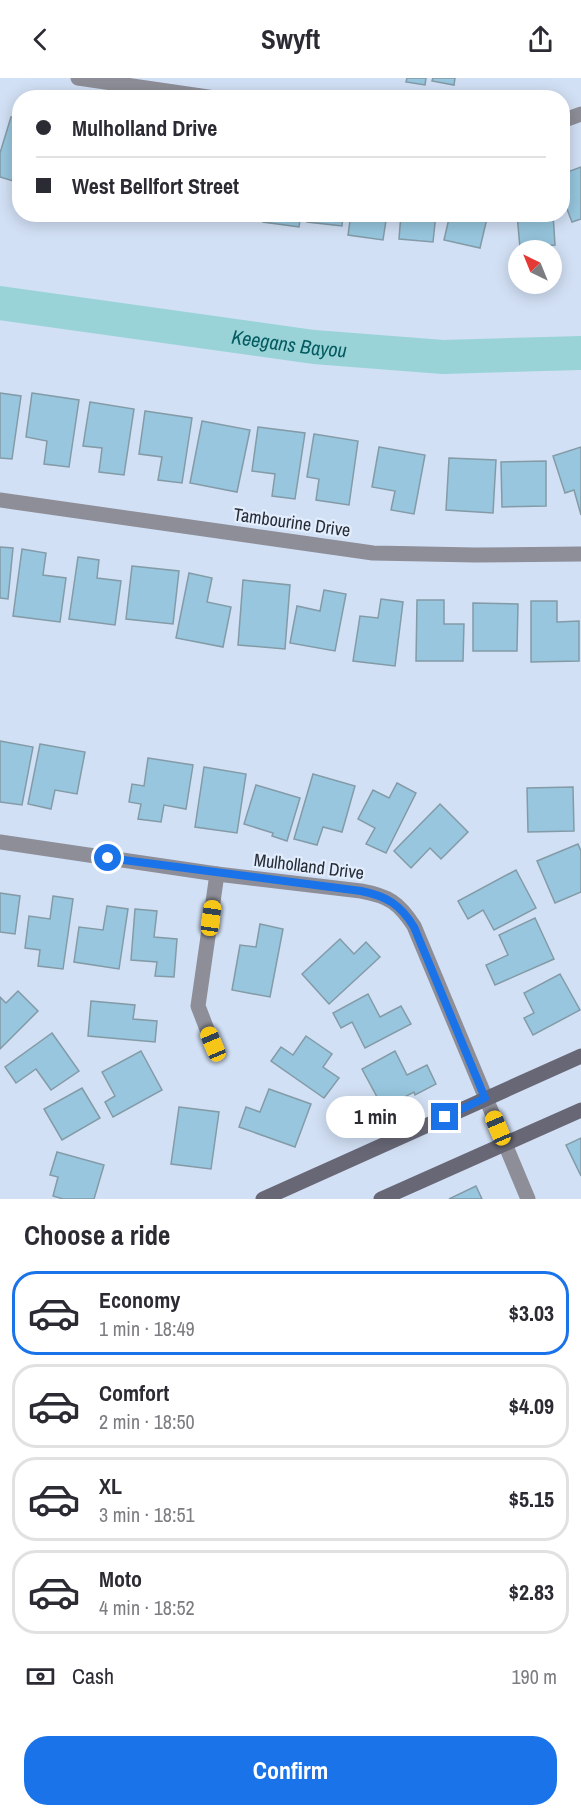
<!DOCTYPE html>
<meta charset="utf-8">
<style>
:root{--surface:#fff;--page:#f7f7f7;--text:#2b2b33;--muted:#7c7c81;--line:#e1e1e2;--accent:#1a73e8}
body{margin:0;font-family:"Archivo Narrow",sans-serif;background:var(--page);color:var(--text);height:100vh;display:flex;flex-direction:column;font-size:22px;white-space:nowrap}
*{box-sizing:border-box;margin:0}
p{font-size:20px;color:var(--muted)}
.icon{flex:none;width:33px;height:33px;fill:none;stroke:currentColor;stroke-width:2;stroke-linecap:round;stroke-linejoin:round}
.map{position:relative;height:1121px;overflow:hidden}
.panel{display:flex;flex-direction:column;background:var(--surface);flex:1}
.panel>*{flex:none}
.hud{position:absolute;left:12px;top:12px;width:558px;height:132px;border-radius:24px;box-shadow:0 3px 15px #0003;display:grid;align-content:center;height:132px;padding:0 24px;background:var(--surface)}
.needle{width:39px;rotate:317deg}
.tools{position:absolute;left:508px;top:162px;display:grid;gap:12px}
.tools a{display:grid;place-items:center;width:54px;height:54px;border-radius:50%;background:var(--surface);box-shadow:0 3px 15px #0003;font-size:30px}
.end{position:absolute;width:27px;height:27px;margin:-14px;border:8px solid #1a73e8;background:#fff;box-shadow:0 0 0 3px #fff}
.from{border-radius:50%}
.bubble{position:absolute;height:42px;border-radius:21px;background:var(--surface);box-shadow:0 3px 15px #0003;font-size:20px;font-weight:800;line-height:42px;text-align:center}
.car{position:absolute;width:18px;height:36px;margin:-18px -9px;border-radius:8px;box-shadow:0 0 4px 2px #0007;background:linear-gradient(#f5c518 24%,#345 0 40%,#f5c518 0 76%,#345 0 86%,#f5c518 0)}
.hud b{display:flex;align-items:center;gap:21px;height:57px;font-size:22px}
.hud b+b{border-top:2px solid var(--line)}
.hud i{width:15px;height:15px;background:var(--text)}
ul{padding:0;list-style:none}
li{display:flex;align-items:center;gap:18px;height:84px;margin:0 12px 9px;padding:0 12px;border:3px solid var(--line);border-radius:24px}
li div{flex:1}
li b{display:block;font-size:22px}
li em{font-style:normal;font-weight:800}
li.selected{border-color:var(--accent)}
li>.icon{width:54px;height:54px;stroke-width:1.5}
h2{padding:0 24px;font-size:27px;line-height:72px}
.pay{display:flex;align-items:center;gap:15px;height:66px;padding:0 24px;font-size:22px}
.pay p{margin-inline-start:auto}
.primary-button{display:flex;gap:12px;margin-top:auto;padding:12px 24px}
.primary-button a{flex:1;height:69px;border-radius:24px;background:var(--accent);color:#fff;font-size:24px;font-weight:800;line-height:69px;text-align:center}
header{display:flex;justify-content:space-between;align-items:center;height:78px;padding:0 24px;background:var(--surface);font-size:27px;font-weight:800}
.map>svg:first-child{display:block}
</style>
<header><svg class="icon" aria-label="back" viewBox="0 0 24 24"><path d="M15 5l-7 7 7 7"/></svg>Swyft<svg class="icon" aria-label="share" viewBox="0 0 24 24"><path d="M12 15V3M7 8l5-5 5 5M5 13v7h14v-7"/></svg></header>
<div class="map">
<svg width="581" height="1121" viewBox="0 0 581 1121">
<rect width="100%" height="100%" fill="#d2e0f5"/>
<g fill="none" stroke-linecap="round" stroke-linejoin="round">
<!-- river -->
<path stroke="#99d3d7" stroke-width="34" id="s1" d="M0 225 314 269 443 279 581 275"/>
</g>
<!-- building -->
<g fill="#97c6de" stroke="#839ba7" stroke-width="1.5">
<polygon points="407,0 426,0 425,7 406,4"/>
<polygon points="433,0 455,0 454,7 432,3"/>
<polygon points="11,39 20,41 20,105 0,99 0,75"/>
<polygon points="581,89 581,141 572,144 562,118 562,96"/>
<polygon points="264,136 301,136 299,149 263,144"/>
<polygon points="308,136 343,136 342,148 307,144"/>
<polygon points="351,136 387,136 383,162 348,157"/>
<polygon points="401,136 436,136 433,164 399,161"/>
<polygon points="450,136 488,136 480,170 444,162"/>
<polygon points="517,136 553,136 555,167 520,170"/>
<polygon points="0,315 21,318 12,381 0,380"/>
<polygon points="32,315 79,322 69,389 44,386 47,363 26,359"/>
<polygon points="90,324 134,331 124,397 99,394 102,370 83,368"/>
<polygon points="145,333 192,340 182,405 158,402 162,379 139,376"/>
<polygon points="202,343 250,352 237,414 190,405"/>
<polygon points="258,349 305,355 295,421 272,418 275,396 252,393"/>
<polygon points="314,356 358,363 349,427 316,422 319,401 307,399"/>
<polygon points="379,369 425,377 414,436 391,432 395,413 372,409"/>
<polygon points="581,369 581,437 574,412 565,415 553,378"/>
<polygon points="449,380 496,382 493,435 446,432"/>
<polygon points="546,383 546,428 502,429 501,384"/>
<polygon points="0,469 13,470 8,521 0,520"/>
<polygon points="22,471 46,475 43,497 66,500 60,544 13,538"/>
<polygon points="78,479 99,482 97,500 121,503 115,547 69,541"/>
<polygon points="132,488 179,493 173,546 126,541"/>
<polygon points="189,495 212,500 207,524 231,529 223,569 176,560"/>
<polygon points="243,502 290,507 285,571 238,567"/>
<polygon points="324,512 346,516 335,573 290,565 297,528 320,533"/>
<polygon points="381,521 403,524 395,588 353,583 360,538 378,540"/>
<polygon points="417,522 444,522 444,546 464,546 463,583 416,583"/>
<polygon points="531,523 557,523 557,544 579,543 579,583 531,584"/>
<polygon points="473,525 518,526 517,573 473,573"/>
<polygon points="0,663 33,669 22,727 0,724"/>
<polygon points="40,666 85,674 77,716 55,712 51,731 28,726"/>
<polygon points="148,680 193,687 186,731 164,727 161,744 138,741 141,726 129,724 132,706 144,708"/>
<polygon points="204,689 246,696 237,755 195,749"/>
<polygon points="313,696 355,708 342,754 323,749 317,767 294,761"/>
<polygon points="397,705 416,715 386,775 366,766 375,750 358,741 373,712 389,720"/>
<polygon points="256,707 300,720 287,763 272,758 273,755 244,746"/>
<polygon points="573,709 574,753 528,754 527,710"/>
<polygon points="440,726 468,754 441,781 430,770 411,790 394,773"/>
<polygon points="578,766 581,773 581,814 555,825 537,783"/>
<polygon points="516,792 536,830 494,852 483,832 468,841 458,823"/>
<polygon points="0,815 20,818 15,856 0,854"/>
<polygon points="53,818 73,821 63,891 38,888 40,872 25,870 29,838 50,841"/>
<polygon points="107,828 128,831 119,891 74,884 79,849 103,852"/>
<polygon points="135,831 157,833 154,859 177,861 174,899 155,898 157,884 131,882"/>
<polygon points="535,840 554,881 495,907 486,887 508,877 499,857"/>
<polygon points="260,846 283,851 270,919 232,912 240,867 256,869"/>
<polygon points="340,861 354,876 366,864 380,879 329,926 302,896"/>
<polygon points="560,896 580,932 533,957 524,940 534,935 524,915"/>
<polygon points="18,913 38,933 0,971 0,919 6,925"/>
<polygon points="368,916 380,939 401,928 411,946 365,970 352,944 341,950 333,935"/>
<polygon points="91,923 135,927 133,941 157,943 155,964 88,958"/>
<polygon points="52,955 79,993 51,1012 36,991 16,1005 5,989"/>
<polygon points="306,958 332,976 323,989 339,1000 324,1020 271,983 281,969 293,977"/>
<polygon points="141,973 162,1012 113,1039 105,1024 115,1018 102,994"/>
<polygon points="395,973 407,997 427,987 436,1006 415,1017 414,1014 383,1030 362,991"/>
<polygon points="82,1010 100,1040 62,1062 44,1031"/>
<polygon points="269,1011 311,1026 295,1069 239,1049 246,1029 260,1034"/>
<polygon points="179,1029 219,1034 211,1091 171,1086"/>
<polygon points="581,1060 581,1098 566,1067"/>
<polygon points="57,1074 104,1087 94,1121 63,1121 53,1118 58,1099 50,1097"/>
<polygon points="476,1108 482,1121 449,1121"/>
</g>
<g fill="none" stroke-linecap="round" stroke-linejoin="round">
<!-- minor -->
<g stroke="#8e8e98" stroke-width="15">
<polyline points="78,0 215,20"/>
<polyline points="562,43 581,36"/>
<polyline points="0,422 373,475 476,477 581,476"/>
<path d="M0 764 217 796 361 813C389 818 399 825 414 848L528 1121"/>
<polyline points="213,967 198,928 217,796"/>
</g>
<!-- secondary -->
<g stroke="#686776" stroke-width="15">
<polyline points="263,1121 581,978"/>
<polyline points="381,1121 581,1032"/>
</g>
</g>
<g fill="none" stroke-linecap="round" stroke-linejoin="round">
<!-- route -->
<path stroke="#1a73e8" stroke-width="8" d="M108 780 361 813C386 818 400 826 414 849L485 1020 445 1039"/>
</g>
<g text-anchor="middle" dominant-baseline="central" stroke-width="4.5" stroke-linejoin="round" paint-order="stroke">
<!-- street labels -->
<g font-size="18" fill="#272c34" stroke="#e2edfe">
<text transform="translate(292 444) rotate(8)">Tambourine Drive</text>
<text transform="translate(309 788) rotate(7)">Mulholland Drive</text>
</g>
<!-- water labels -->
<g font-size="20" font-style="italic" fill="#035a5f" stroke="#e2edfe">
<text stroke="none"><textPath href="#s1" startOffset="292">Keegans Bayou</textPath></text>
</g>
</g>
</svg>
<div class="tools">
<a><svg class="needle" viewBox="-14 -14 28 28"><path d="M0-13l5 13h-10z" fill="#e53935"/><path d="M0 13l5-13h-10z" fill="#7c7c81"/></svg></a>
</div>
<i class="end from" style="left:108px;top:780px"></i>
<i class="end" style="left:445px;top:1039px"></i>
<div class="bubble" style="left:326px;top:1018px;width:99px">1 min</div>
<i class="car" style="left:211px;top:840px;rotate:8deg"></i>
<i class="car" style="left:213px;top:966px;rotate:337deg"></i>
<i class="car" style="left:498px;top:1050px;rotate:337deg"></i>
<div class="hud">
<b><i class="from"></i>Mulholland Drive</b>
<b><i></i>West Bellfort Street</b>
</div>
</div>
<section class="panel">
<h2>Choose a ride</h2>
<ul>
<li class="selected"><svg class="icon" aria-label="car" viewBox="0 0 24 24"><path d="M5 17H2v-5l4-1 3-4h7l3 4 3 1v5h-3M9 17h6M6 11h13"/><circle cx="7" cy="17" r="2"/><circle cx="17" cy="17" r="2"/></svg><div><b>Economy</b><p>1 min · 18:49</p></div><em>$3.03</em></li>
<li><svg class="icon" aria-label="car" viewBox="0 0 24 24"><path d="M5 17H2v-5l4-1 3-4h7l3 4 3 1v5h-3M9 17h6M6 11h13"/><circle cx="7" cy="17" r="2"/><circle cx="17" cy="17" r="2"/></svg><div><b>Comfort</b><p>2 min · 18:50</p></div><em>$4.09</em></li>
<li><svg class="icon" aria-label="car" viewBox="0 0 24 24"><path d="M5 17H2v-5l4-1 3-4h7l3 4 3 1v5h-3M9 17h6M6 11h13"/><circle cx="7" cy="17" r="2"/><circle cx="17" cy="17" r="2"/></svg><div><b>XL</b><p>3 min · 18:51</p></div><em>$5.15</em></li>
<li><svg class="icon" aria-label="car" viewBox="0 0 24 24"><path d="M5 17H2v-5l4-1 3-4h7l3 4 3 1v5h-3M9 17h6M6 11h13"/><circle cx="7" cy="17" r="2"/><circle cx="17" cy="17" r="2"/></svg><div><b>Moto</b><p>4 min · 18:52</p></div><em>$2.83</em></li>
</ul>
<div class="pay"><svg class="icon" aria-label="cash" viewBox="0 0 24 24"><path d="M3 7h18v10H3z"/><circle cx="12" cy="12" r="2"/></svg>Cash<p>190 m</p></div>
<div class="primary-button"><a>Confirm</a></div>
</section>
